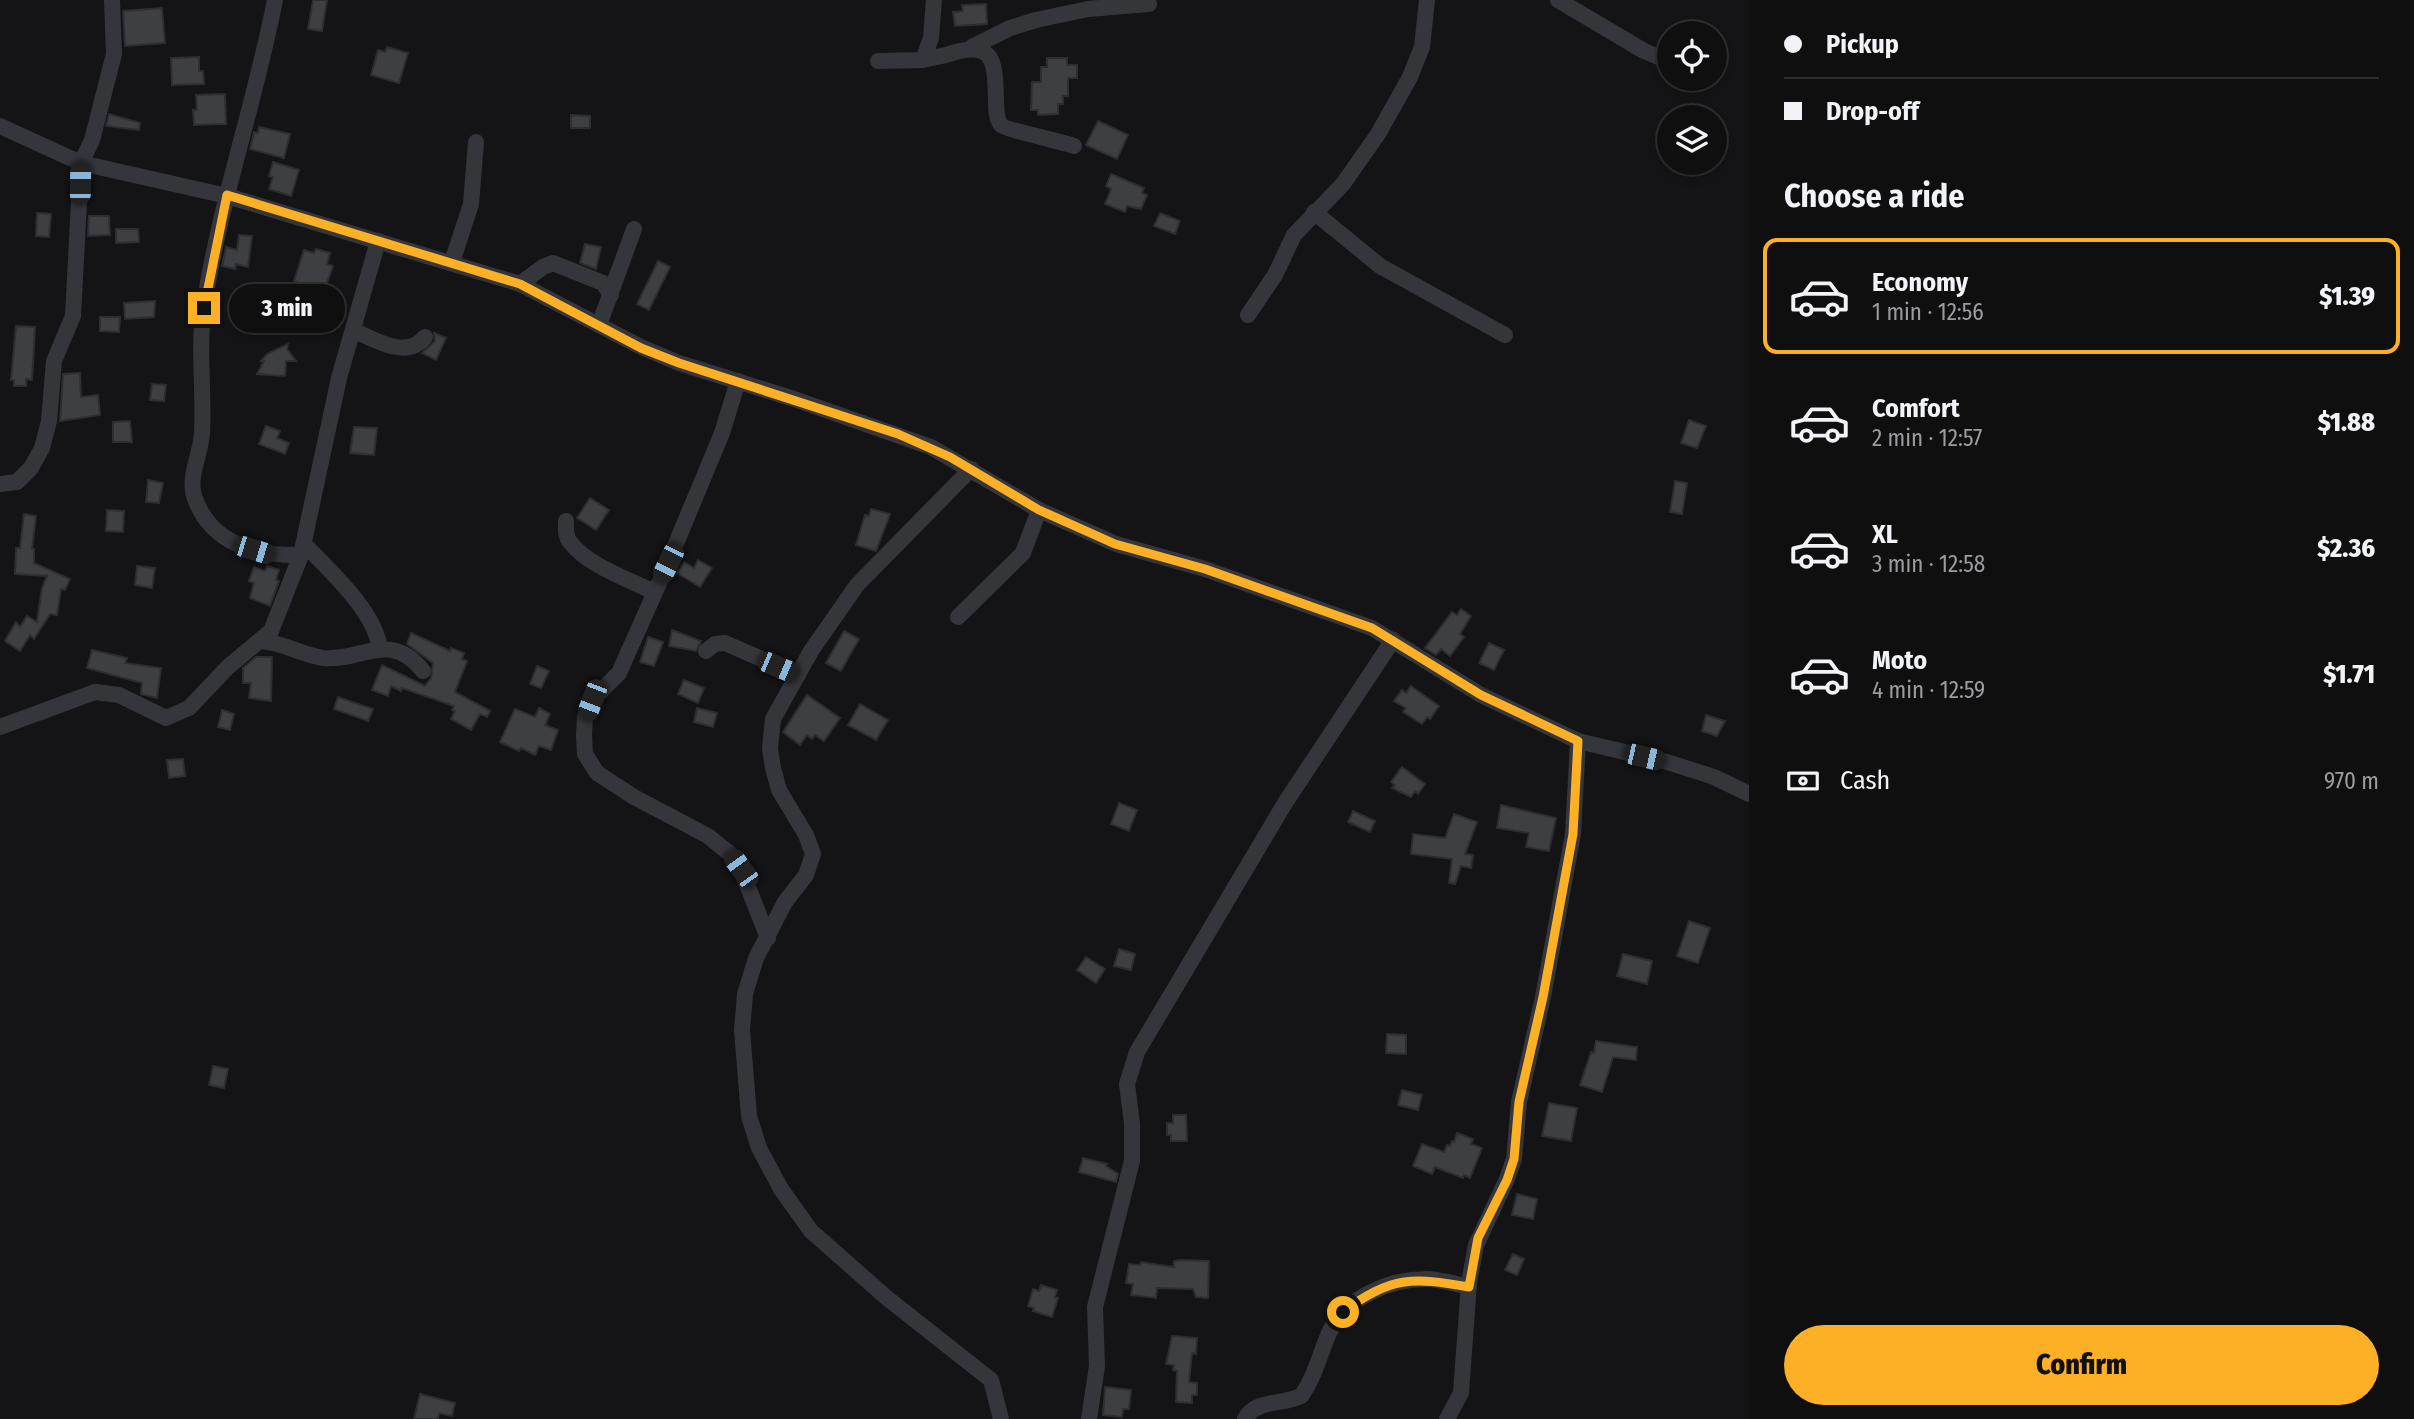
<!DOCTYPE html>
<meta charset="utf-8">
<style>
:root{--surface:#0f0f10;--page:#181819;--text:#f1f3f6;--muted:#9b9c9f;--line:#2f2f30;--accent:#fcb026}
body{margin:0;font-family:"Fira Sans Condensed",sans-serif;background:var(--page);color:var(--text);height:100vh;display:flex;flex-direction:column;font-size:26px;white-space:nowrap}
*{box-sizing:border-box;margin:0}
p{font-size:23px;color:var(--muted)}
.icon{flex:none;width:38px;height:38px;fill:none;stroke:currentColor;stroke-width:2;stroke-linecap:round;stroke-linejoin:round}
.map{position:relative;flex:1;overflow:hidden}
.side{display:flex;flex-direction:column;background:var(--surface);width:665px}
.side>*{flex:none}
.top-card{display:grid;align-content:center;height:154px;padding:0 35px;background:var(--surface)}
.buttons{position:absolute;left:1657px;top:21px;display:grid;gap:14px}
.buttons a{display:grid;place-items:center;width:70px;height:70px;border-radius:50%;background:var(--surface);box-shadow:0 4px 10px #0003,0 0 0 2px var(--line);font-size:35px}
.end{position:absolute;width:32px;height:32px;margin:-16px;border:9px solid #fcb026;background:#111;box-shadow:0 0 0 4px #111}
.from{border-radius:50%}
.bubble{position:absolute;height:49px;border-radius:24px;background:var(--surface);box-shadow:0 4px 10px #0003,0 0 0 2px var(--line);font-size:23px;font-weight:800;line-height:49px;text-align:center}
.car{position:absolute;width:21px;height:42px;margin:-21px -10px;border-radius:9px;box-shadow:0 0 5px 2px #0007;background:linear-gradient(#222 24%,#8ab4d8 0 40%,#222 0 76%,#8ab4d8 0 86%,#222 0)}
.top-card b{display:flex;align-items:center;gap:24px;height:66px;font-size:26px}
.top-card b+b{border-top:2px solid var(--line)}
.top-card i{width:18px;height:18px;background:var(--text)}
ul{padding:0;list-style:none}
li{display:flex;align-items:center;gap:21px;height:116px;margin:0 14px 10px;padding:0 21px;border:4px solid transparent;border-radius:14px}
li div{flex:1}
li b{display:block;font-size:26px}
li em{font-style:normal;font-weight:800}
li.selected{border-color:var(--accent)}
li>.icon{width:63px;height:63px;stroke-width:1.5}
h2{padding:0 35px;font-size:32px;line-height:84px}
.pay{display:flex;align-items:center;gap:18px;height:77px;padding:0 35px;font-size:26px}
.pay p{margin-inline-start:auto}
.primary-button{display:flex;gap:14px;margin-top:auto;padding:14px 35px}
.primary-button a{flex:1;height:80px;border-radius:42px;background:var(--accent);color:#111;font-size:28px;font-weight:800;line-height:80px;text-align:center}
main{display:flex;flex:1;min-height:0}
.map>svg:first-child{display:block}
</style>
<main>
<div class="map">
<svg width="1749" height="1419" viewBox="0 0 1749 1419">
<rect width="100%" height="100%" fill="#141416"/>
<!-- building -->
<g fill="#3e3f43" stroke="#2e2e32" stroke-width="2">
<polygon points="313,0 327,0 322,31 308,29"/>
<polygon points="986,4 987,24 955,26 953,12 963,11 962,5"/>
<polygon points="162,8 165,43 125,46 123,11"/>
<polygon points="387,47 408,53 399,83 371,75 378,50 385,52"/>
<polygon points="199,57 199,71 203,71 204,84 172,85 171,58"/>
<polygon points="1047,58 1067,58 1067,65 1077,65 1077,78 1068,78 1068,96 1063,96 1063,104 1058,104 1058,114 1038,115 1038,110 1031,110 1032,82 1041,82 1041,67 1047,67"/>
<polygon points="225,94 226,124 194,125 193,110 197,110 196,95"/>
<polygon points="109,114 140,123 139,130 106,126"/>
<polygon points="571,115 590,116 590,128 571,128"/>
<polygon points="1098,121 1128,135 1117,159 1086,145"/>
<polygon points="259,127 290,134 284,158 250,149 254,132 258,133"/>
<polygon points="273,162 299,170 291,196 269,189 273,177 269,176"/>
<polygon points="1111,174 1144,188 1142,193 1147,195 1141,209 1127,206 1125,212 1105,204 1111,189 1106,186"/>
<polygon points="37,213 51,214 49,237 36,236"/>
<polygon points="1160,213 1180,221 1175,234 1154,226"/>
<polygon points="89,216 109,216 110,235 88,236"/>
<polygon points="116,229 138,229 139,242 116,243"/>
<polygon points="239,235 252,236 248,267 236,264 235,269 222,266 226,247 237,250"/>
<polygon points="585,244 601,247 596,269 580,263"/>
<polygon points="316,249 330,253 327,264 333,266 325,288 313,284 312,288 294,281 304,250 314,253"/>
<polygon points="658,261 670,267 649,310 637,304"/>
<polygon points="155,301 154,317 125,319 124,303"/>
<polygon points="100,317 120,317 119,332 100,331"/>
<polygon points="16,326 35,327 32,380 26,379 26,386 14,386 14,380 11,380"/>
<polygon points="434,333 446,338 436,360 422,353 435,341"/>
<polygon points="288,344 287,349 296,361 286,361 285,376 257,374 264,361 261,361 267,354"/>
<polygon points="80,373 81,397 98,395 100,415 60,421 63,374"/>
<polygon points="152,384 166,385 164,401 150,400"/>
<polygon points="1689,420 1706,426 1697,448 1681,443"/>
<polygon points="130,421 132,442 113,442 113,422"/>
<polygon points="266,426 280,431 277,438 289,443 285,454 259,444"/>
<polygon points="354,427 377,428 374,455 350,453"/>
<polygon points="148,480 163,483 159,503 146,502"/>
<polygon points="1675,481 1687,483 1682,514 1670,512"/>
<polygon points="590,498 609,510 596,530 577,518"/>
<polygon points="871,509 890,514 876,551 856,545 865,515 869,516"/>
<polygon points="107,510 124,511 123,532 106,531"/>
<polygon points="24,514 36,516 32,549 34,549 34,563 70,579 65,590 61,589 57,615 50,614 34,639 30,635 20,651 5,641 16,622 20,627 27,616 37,622 42,588 47,576 15,574 16,548 20,548"/>
<polygon points="698,560 712,568 700,587 677,573 684,562 694,568"/>
<polygon points="137,566 155,568 152,588 135,585"/>
<polygon points="267,566 279,570 276,580 279,581 270,606 250,598 254,583 249,581 254,567 265,571"/>
<polygon points="1461,609 1471,616 1460,634 1464,637 1450,656 1441,649 1436,655 1425,648 1452,612 1457,615"/>
<polygon points="672,630 701,641 696,651 669,646"/>
<polygon points="844,631 859,639 841,671 826,663"/>
<polygon points="411,633 450,651 451,648 464,653 462,659 467,661 455,692 490,711 487,717 480,714 471,730 451,719 455,711 452,710 454,706 402,688 401,691 391,686 388,696 372,690 382,665 425,686 431,678 433,663 407,644"/>
<polygon points="648,637 663,642 654,666 640,662"/>
<polygon points="1489,643 1504,650 1494,670 1479,663"/>
<polygon points="92,650 127,658 125,663 161,668 157,698 141,694 142,683 87,668"/>
<polygon points="256,657 272,657 271,701 249,698 251,683 243,683 243,668"/>
<polygon points="537,666 549,671 541,688 530,684"/>
<polygon points="684,680 704,688 698,703 678,694"/>
<polygon points="1411,686 1439,706 1430,719 1427,717 1422,724 1403,712 1406,708 1394,701 1402,690 1406,693"/>
<polygon points="807,695 840,718 824,741 815,735 812,739 807,735 800,745 783,732"/>
<polygon points="338,697 373,709 368,721 334,709"/>
<polygon points="860,704 888,720 876,740 848,725"/>
<polygon points="539,708 550,714 545,725 558,730 551,750 539,746 535,755 521,748 519,751 500,742 515,709 535,717"/>
<polygon points="697,708 717,713 713,727 694,722"/>
<polygon points="222,710 234,714 230,730 218,727"/>
<polygon points="1706,715 1725,721 1717,736 1702,731"/>
<polygon points="183,759 185,776 169,778 167,760"/>
<polygon points="1402,767 1425,784 1418,794 1415,791 1411,797 1392,788 1395,785 1391,782"/>
<polygon points="1119,803 1137,810 1129,831 1111,824"/>
<polygon points="1501,805 1556,818 1549,851 1526,847 1529,833 1497,828"/>
<polygon points="1353,811 1375,821 1370,832 1348,822"/>
<polygon points="1454,814 1477,822 1465,854 1473,855 1471,868 1461,866 1455,884 1449,883 1452,859 1411,854 1413,834 1445,838"/>
<polygon points="1689,921 1710,928 1698,963 1677,956"/>
<polygon points="1119,949 1135,954 1131,970 1114,966"/>
<polygon points="1623,954 1652,961 1647,984 1617,976"/>
<polygon points="1086,957 1105,969 1096,983 1077,970"/>
<polygon points="1387,1034 1406,1035 1406,1054 1386,1053"/>
<polygon points="1596,1041 1637,1047 1636,1060 1613,1057 1602,1092 1580,1085 1591,1052 1594,1053"/>
<polygon points="213,1066 228,1069 224,1088 209,1085"/>
<polygon points="1402,1090 1422,1095 1418,1110 1398,1105"/>
<polygon points="1549,1103 1577,1108 1571,1141 1542,1136"/>
<polygon points="1173,1115 1186,1115 1187,1141 1171,1141 1171,1135 1167,1135 1167,1123 1173,1123"/>
<polygon points="1457,1133 1473,1139 1471,1144 1482,1148 1470,1178 1464,1175 1463,1178 1435,1167 1432,1174 1413,1166 1422,1144 1444,1152 1447,1145 1450,1146 1452,1141 1454,1142"/>
<polygon points="1083,1158 1107,1164 1106,1166 1118,1174 1116,1182 1079,1172"/>
<polygon points="1517,1194 1537,1199 1533,1219 1512,1215"/>
<polygon points="1513,1254 1524,1259 1517,1275 1505,1270"/>
<polygon points="1181,1260 1209,1261 1208,1298 1196,1297 1193,1289 1157,1288 1156,1298 1131,1295 1133,1284 1126,1283 1129,1264 1140,1265 1141,1262 1174,1267 1174,1261"/>
<polygon points="1041,1285 1057,1290 1055,1297 1058,1298 1052,1317 1033,1311 1034,1308 1028,1306 1033,1289 1039,1291"/>
<polygon points="1172,1336 1197,1338 1196,1354 1192,1353 1189,1382 1197,1383 1197,1395 1192,1395 1192,1403 1176,1402 1177,1371 1173,1370 1174,1365 1166,1364"/>
<polygon points="1105,1387 1131,1390 1129,1409 1123,1409 1122,1417 1103,1415"/>
<polygon points="420,1394 455,1403 452,1416 439,1413 438,1419 414,1419"/>
</g>
<g fill="none" stroke-linecap="round" stroke-linejoin="round">
<!-- minor -->
<g stroke="#35363b" stroke-width="16">
<path d="M275 0C255 103 220 202 204 306 198 348 204 391 202 433 201 454 188 476 194 496 210 544 256 556 301 555"/>
<polyline points="1558,0 1644,51 1670,62"/>
<polyline points="972,47 1010,28 1036,20 1088,9 1149,4"/>
<path d="M923 60C932 57 941 57 949 54 994 40 995 60 996 99 996 107 996 119 1001 125 1004 129 1063 142 1074 146"/>
<polyline points="878,61 923,60 931,38 934,0"/>
<polyline points="0,126 81,163 227,196 520,284 641,347 679,363 794,399 931,447 1039,510 1116,544 1205,569 1372,628 1481,695 1578,741 1667,762 1714,777 1749,794"/>
<polyline points="1314,212 1380,266 1505,335"/>
<polyline points="452,262 471,204 476,142"/>
<polyline points="520,284 543,267 553,263 603,283 611,295"/>
<polyline points="1248,315 1275,275 1294,235 1343,184 1378,134 1410,77 1422,47 1427,0"/>
<polyline points="599,325 634,229"/>
<path d="M353 330C375 340 407 360 425 337"/>
<polyline points="738,381 722,433 668,563 619,673 592,700 585,717 584,734 585,754 597,773 634,797 708,836 729,853 741,869 768,938"/>
<polyline points="971,469 857,585 811,651 773,719 770,749 773,768 779,790 806,835 813,854 806,875 785,902 756,958 745,994 742,1030 749,1116 759,1148 781,1189 811,1231 887,1298 991,1380 1001,1419"/>
<polyline points="0,484 17,482 31,468 42,448 49,421 54,361 73,316 81,163 92,140 114,54 112,0"/>
<path d="M566 521C566 528 565 536 570 542 588 566 628 579 654 592"/>
<path d="M304 544C330 571 375 611 380 649"/>
<polyline points="958,617 1023,553 1039,510"/>
<path d="M260 641C283 642 301 655 323 658 361 662 390 629 423 671"/>
<polyline points="706,651 715,644 725,643 798,675"/>
<polyline points="0,727 95,692 119,695 166,718 189,708 228,667 271,631 301,555 339,378 378,241"/>
<polyline points="1089,1419 1097,1366 1095,1307 1132,1161 1132,1124 1127,1084 1137,1052 1285,803 1393,640"/>
<path d="M1245 1419C1255 1399 1283 1405 1301 1396 1315 1378 1320 1352 1330 1331 1347 1297 1390 1279 1426 1279 1440 1279 1455 1284 1469 1287"/>
<polyline points="1447,1419 1461,1393 1469,1283 1476,1245 1507,1179 1514,1159 1519,1102 1543,997 1573,834 1578,741"/>
</g>
</g>
<g fill="none" stroke-linecap="round" stroke-linejoin="round">
<!-- route -->
<path stroke="#fcb026" stroke-width="9" d="M204 308 227 195 520 284 641 348 679 363 898 434 950 457 1039 510 1115 544 1205 569 1372 628 1481 695 1578 741 1573 834 1543 997 1519 1102 1514 1159 1507 1180 1478 1238 1469 1287C1413 1277 1390 1276 1343 1312"/>
</g>
</svg>
<div class="buttons">
<a><svg class="icon" aria-label="locate" viewBox="0 0 24 24"><circle cx="12" cy="12" r="6"/><path d="M12 2v4M12 18v4M2 12h4M18 12h4"/></svg></a>
<a><svg class="icon" aria-label="layers" viewBox="0 0 24 24"><path d="M12 4l9 5-9 5-9-5zM3 14l9 5 9-5"/></svg></a>
</div>
<i class="end from" style="left:1343px;top:1312px"></i>
<i class="end" style="left:204px;top:308px"></i>
<div class="bubble" style="left:229px;top:284px;width:116px">3 min</div>
<i class="car" style="left:80px;top:183px;rotate:1deg"></i>
<i class="car" style="left:254px;top:550px;rotate:107deg"></i>
<i class="car" style="left:668px;top:563px;rotate:206deg"></i>
<i class="car" style="left:778px;top:667px;rotate:113deg"></i>
<i class="car" style="left:592px;top:700px;rotate:201deg"></i>
<i class="car" style="left:1644px;top:757px;rotate:103deg"></i>
<i class="car" style="left:741px;top:869px;rotate:324deg"></i>
</div>
<section class="side">
<div class="top-card">
<b><i class="from"></i>Pickup</b>
<b><i></i>Drop-off</b>
</div>
<h2>Choose a ride</h2>
<ul>
<li class="selected"><svg class="icon" aria-label="car" viewBox="0 0 24 24"><path d="M5 17H2v-5l4-1 3-4h7l3 4 3 1v5h-3M9 17h6M6 11h13"/><circle cx="7" cy="17" r="2"/><circle cx="17" cy="17" r="2"/></svg><div><b>Economy</b><p>1 min · 12:56</p></div><em>$1.39</em></li>
<li><svg class="icon" aria-label="car" viewBox="0 0 24 24"><path d="M5 17H2v-5l4-1 3-4h7l3 4 3 1v5h-3M9 17h6M6 11h13"/><circle cx="7" cy="17" r="2"/><circle cx="17" cy="17" r="2"/></svg><div><b>Comfort</b><p>2 min · 12:57</p></div><em>$1.88</em></li>
<li><svg class="icon" aria-label="car" viewBox="0 0 24 24"><path d="M5 17H2v-5l4-1 3-4h7l3 4 3 1v5h-3M9 17h6M6 11h13"/><circle cx="7" cy="17" r="2"/><circle cx="17" cy="17" r="2"/></svg><div><b>XL</b><p>3 min · 12:58</p></div><em>$2.36</em></li>
<li><svg class="icon" aria-label="car" viewBox="0 0 24 24"><path d="M5 17H2v-5l4-1 3-4h7l3 4 3 1v5h-3M9 17h6M6 11h13"/><circle cx="7" cy="17" r="2"/><circle cx="17" cy="17" r="2"/></svg><div><b>Moto</b><p>4 min · 12:59</p></div><em>$1.71</em></li>
</ul>
<div class="pay"><svg class="icon" aria-label="cash" viewBox="0 0 24 24"><path d="M3 7h18v10H3z"/><circle cx="12" cy="12" r="2"/></svg>Cash<p>970 m</p></div>
<div class="primary-button"><a>Confirm</a></div>
</section>
</main>
